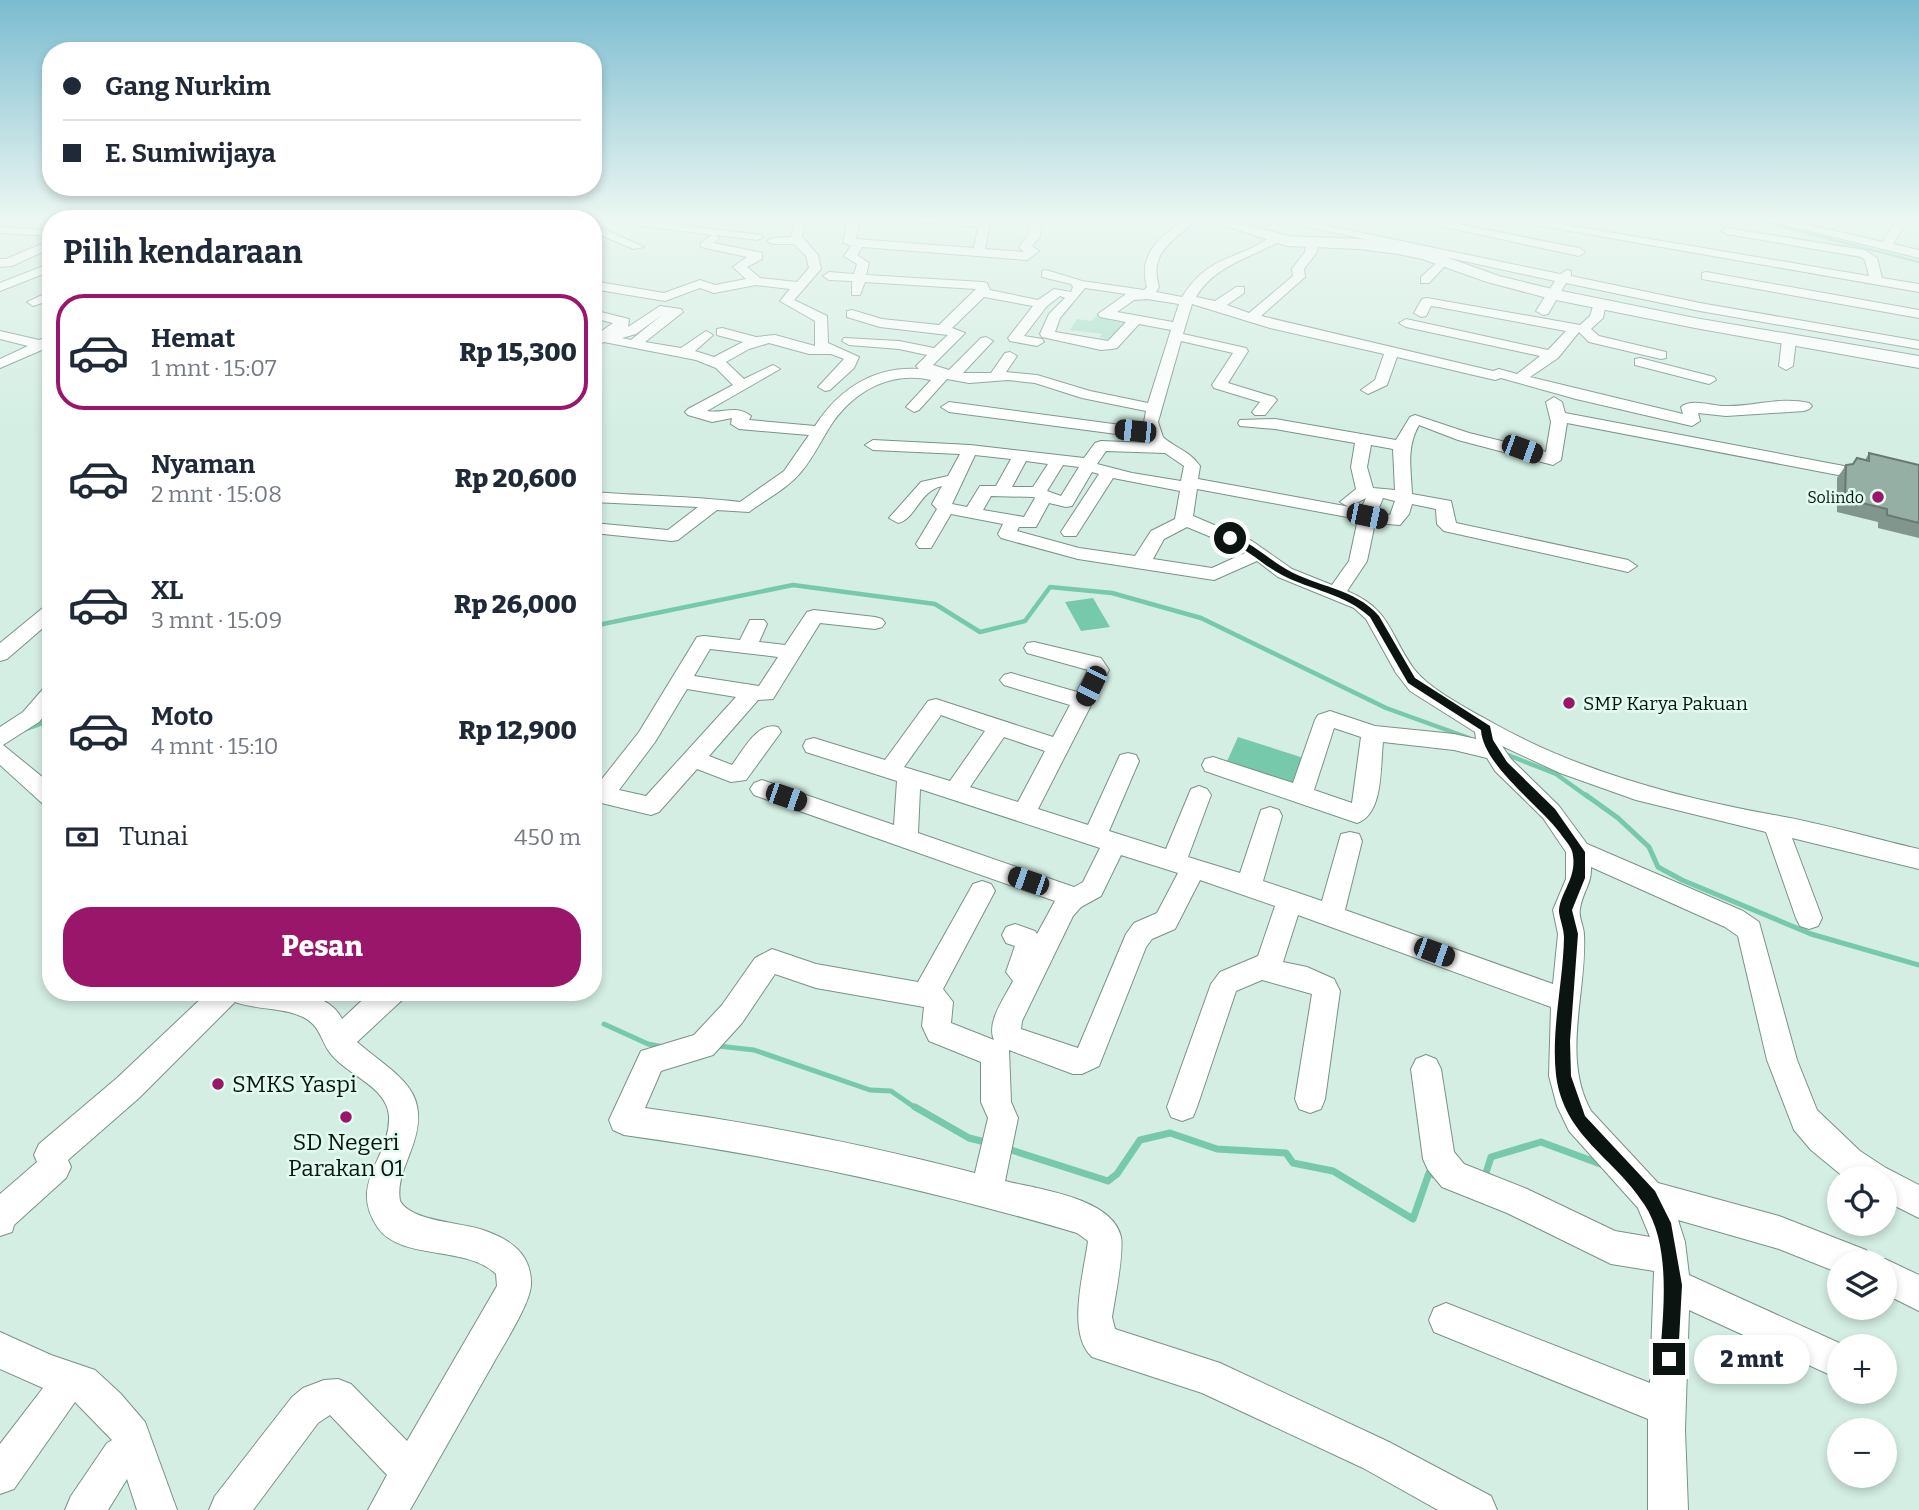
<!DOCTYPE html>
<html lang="id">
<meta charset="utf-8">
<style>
:root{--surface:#fff;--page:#f2f2f3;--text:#1f2937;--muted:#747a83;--line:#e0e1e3;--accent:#9a166a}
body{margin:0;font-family:Bitter,serif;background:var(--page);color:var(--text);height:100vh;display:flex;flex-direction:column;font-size:26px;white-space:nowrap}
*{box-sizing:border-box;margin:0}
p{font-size:23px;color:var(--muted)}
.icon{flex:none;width:38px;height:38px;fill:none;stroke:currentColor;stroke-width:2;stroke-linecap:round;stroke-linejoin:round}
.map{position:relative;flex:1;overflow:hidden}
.sheet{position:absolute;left:42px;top:210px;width:560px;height:791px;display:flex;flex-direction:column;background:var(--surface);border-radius:28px;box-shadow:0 4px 10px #0003}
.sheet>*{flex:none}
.banner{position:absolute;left:42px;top:42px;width:560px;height:154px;border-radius:28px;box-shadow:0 4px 10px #0003;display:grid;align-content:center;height:154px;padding:0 21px;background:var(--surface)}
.controls{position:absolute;left:1827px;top:1166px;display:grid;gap:14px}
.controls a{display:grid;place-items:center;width:70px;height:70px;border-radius:50%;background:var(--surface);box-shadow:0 4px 10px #0003;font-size:35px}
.end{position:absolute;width:32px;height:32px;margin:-16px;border:9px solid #0b1411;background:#fff;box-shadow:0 0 0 4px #fff}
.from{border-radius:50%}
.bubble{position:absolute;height:49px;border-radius:24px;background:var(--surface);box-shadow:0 4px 10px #0003;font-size:23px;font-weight:800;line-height:49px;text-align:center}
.car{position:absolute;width:21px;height:42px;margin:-21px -10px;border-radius:9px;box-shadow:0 0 5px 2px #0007;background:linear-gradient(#222 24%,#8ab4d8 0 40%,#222 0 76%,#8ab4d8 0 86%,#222 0)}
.banner b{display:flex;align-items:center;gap:24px;height:66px;font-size:26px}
.banner b+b{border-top:2px solid var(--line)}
.banner i{width:18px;height:18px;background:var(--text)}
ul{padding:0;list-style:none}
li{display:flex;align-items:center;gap:21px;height:116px;margin:0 14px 10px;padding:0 7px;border:4px solid transparent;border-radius:28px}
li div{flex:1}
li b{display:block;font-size:26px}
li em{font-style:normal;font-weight:800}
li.current{border-color:var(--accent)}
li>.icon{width:63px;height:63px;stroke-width:1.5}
h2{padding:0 21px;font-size:32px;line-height:84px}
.pay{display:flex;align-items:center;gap:18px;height:77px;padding:0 21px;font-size:26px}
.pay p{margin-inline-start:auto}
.primary-button{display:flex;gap:14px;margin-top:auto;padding:14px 21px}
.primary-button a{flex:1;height:80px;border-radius:28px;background:var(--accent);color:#fff;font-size:28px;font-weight:800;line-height:80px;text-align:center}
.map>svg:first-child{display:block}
</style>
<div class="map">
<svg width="1919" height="1510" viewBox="0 0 1919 1510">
<rect width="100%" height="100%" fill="#d4eee3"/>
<!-- green -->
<polygon fill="#aae0ca" points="1098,314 1135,321 1119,341 1099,338 1102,334 1070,330 1077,319 1091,321"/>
<!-- water -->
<g fill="#77c9ab">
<polygon points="1093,598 1110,627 1081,631 1065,602"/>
<polygon points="1238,737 1310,760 1298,792 1224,768"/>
</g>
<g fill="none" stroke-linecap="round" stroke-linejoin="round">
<!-- stream-far3 -->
<polyline stroke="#77c9ab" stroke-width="2.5" points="1744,217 1919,262"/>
<!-- stream-far2 -->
<g stroke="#77c9ab" stroke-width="4.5">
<polyline points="593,626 793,585 935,604 980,632 1025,621 1050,587 1112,593 1201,618 1386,708 1469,738"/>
<polyline points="21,731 51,720"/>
<polyline points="1503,753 1556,774 1588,797"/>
</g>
<!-- stream-far1 -->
<g stroke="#77c9ab" stroke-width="5">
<polyline points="1586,795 1618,818 1649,847 1658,867 1682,880 1811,934 1919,965"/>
<polyline points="604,1024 648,1044 664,1047"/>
<polyline points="718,1046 754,1050 870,1090 891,1091 917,1109"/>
</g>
<!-- stream -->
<g stroke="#77c9ab" stroke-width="7">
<polyline points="915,1107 969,1138 985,1142"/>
<polyline points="1008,1149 1108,1181 1117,1174 1140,1140 1170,1133 1217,1149 1286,1153 1293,1163 1333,1171 1413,1219 1429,1173 1434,1175"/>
<polyline points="1485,1176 1491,1157 1541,1142 1603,1165"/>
</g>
<!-- minor casing -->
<g stroke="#7a9288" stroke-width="2">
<g id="minor">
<polygon points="73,217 97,217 98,219 74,219"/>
<polygon points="116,217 128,217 115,219"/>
<polygon points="156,217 168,217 155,219"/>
<polygon points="193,217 204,217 192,219"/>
<polygon points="228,217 240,217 227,219"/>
<polygon points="266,217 278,217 279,219 267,219"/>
<polygon points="436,217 453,217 435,219"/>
<polygon points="471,217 484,217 485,219 472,219"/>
<path d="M617 217 761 235 763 237 757 240 716 235 719 238 714 243 762 253V259L747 267 760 278 797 282 809 268 806 256 794 244H773L767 241 773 238 791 237 795 217H806L802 237 818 255 821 269 794 300 827 316 828 343 859 357 854 368 830 390 825 391 818 387 844 359 831 354H809L769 343 749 349 726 362 744 379 773 365 780 369 707 411C723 414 736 404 751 416L749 420 815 426C839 389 874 366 919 369L916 366 927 355 899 349 849 345 842 341 844 338 899 341 934 348 948 335 880 327 847 317V311L852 310 882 319 939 325 976 289 865 282 860 295H852V281L829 280 823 276 829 272 854 274 857 264 844 256 851 246 843 242 849 217H860L856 239 974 248 978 227 895 220 890 217 984 221 990 224 985 249 1024 252 1019 247 1028 235 1031 217H1042L1040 236 1032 246 1039 251 1027 260 862 247 857 255 869 263 866 275 983 282 987 283 990 290 1038 300 1054 289 1071 292 1073 287 1071 284 1042 277V271L1046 270 1082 281 1144 290 1147 287C1137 252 1162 237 1186 217H1199C1176 241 1148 249 1159 287L1156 292 1182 297C1202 266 1217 263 1249 249 1260 245 1269 235 1280 237V241C1249 259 1215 265 1196 297L1215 301 1236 287H1244V293L1227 305 1249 313 1293 276 1292 269 1305 252 1306 243 1312 239 1318 243 1317 252 1304 269 1305 277 1261 316 1493 371 1499 369 1517 374 1540 356 1406 327 1399 323 1406 319 1548 350 1566 331 1438 307 1431 306 1426 316 1421 317 1414 313 1422 299 1427 298 1580 325 1590 316 1595 300 1600 299 1606 303 1603 318 1591 329 1599 336 1666 352V358L1661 359 1589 342 1579 332 1558 358 1530 377 1683 414 1681 407C1691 398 1712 406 1725 406 1753 407 1781 396 1809 403L1812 406 1809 409 1804 411 1726 416 1698 413 1700 421 1692 426 1576 399 1501 378 1495 380 1397 357 1387 385 1368 394 1361 390 1375 380 1384 354 1270 328 1192 304 1183 334 1246 348 1248 351 1228 383 1274 397 1277 400 1265 415H1255L1252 412 1260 402 1214 388 1212 385 1233 353 1181 341 1158 422 1163 437C1175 448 1190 451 1200 466L1198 479 1361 509 1366 498 1349 507 1340 502 1356 489 1351 467 1355 443 1275 429 1240 426 1238 423 1240 420 1275 419 1396 440 1410 417 1415 415 1469 433 1546 452 1551 422 1546 402 1554 397 1562 402 1565 413 1844 466 1846 470 1844 474 1838 475 1567 423 1561 460 1553 465 1458 440 1419 425C1406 448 1411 468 1412 494L1451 501 1456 523 1628 560 1637 566 1628 572 1444 531 1437 524 1436 509 1412 504 1409 514 1400 525 1375 523 1367 561 1347 591C1392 610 1388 633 1414 669 1429 689 1470 710 1493 723 1578 771 1679 798 1774 815 1822 823 1871 838 1919 849V869L1792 838 1822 918 1818 926 1809 929 1800 926 1796 918 1766 832 1636 800 1560 773 1502 746 1511 759 1559 806 1587 844 1743 911 1759 922 1797 1060 1817 1110 1860 1151 1886 1168 1919 1185V1218L1885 1201V1178H1845L1811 1150 1794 1130 1767 1060 1738 936 1725 927 1591 867C1592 884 1582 893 1580 909 1578 917 1584 926 1584 935 1587 992 1561 1057 1591 1111L1658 1183 1779 1216 1866 1250 1871 1262H1839V1273L1779 1249 1678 1220 1685 1242 1689 1275 1846 1346H1839V1379L1689 1310 1685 1430 1688 1510H1648V1419L1434 1332 1429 1320 1434 1308 1446 1303 1650 1383 1654 1271 1611 1264 1507 1213 1442 1187 1428 1170 1423 1159 1411 1069 1416 1059 1426 1055 1436 1059 1441 1069 1454 1152 1464 1164 1527 1189 1615 1231 1650 1237 1638 1208 1569 1131 1557 1106 1549 1076 1551 1007 1298 915 1283 962 1307 967 1334 979 1340 991 1325 1099 1321 1109 1310 1113 1299 1109 1295 1099 1312 994 1262 980 1236 991 1197 1107 1193 1117 1182 1121 1171 1117 1167 1107 1211 984 1220 972 1258 956 1275 906 1200 880 1175 929 1152 939 1146 947 1099 1066 1082 1074H1073L1009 1050 1011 1102 1018 1118 1005 1181C1038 1189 1113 1198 1121 1237 1124 1253 1115 1298 1112 1317L1115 1329 1220 1363 1389 1442 1491 1496 1497 1510H1438L1363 1468 1202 1393 1092 1357C1066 1333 1084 1273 1088 1241L1077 1233C928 1189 778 1156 624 1135L613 1130 609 1120 641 1051 694 1035 722 1005 755 958 772 949 816 964 918 982 973 884 982 881 991 884 995 891 943 989 953 1002 951 1023 994 1040C986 1022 1005 997 1013 981L1006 972 1015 946 1006 943 1002 935 1006 927 1015 924 1035 931 1037 934 1055 901 754 795 750 789 754 783 762 780 894 825 897 781 806 752 803 746 806 740 814 738 885 760 928 701 936 699 1053 737 1070 705 1004 685 1000 680 1004 675 1011 673 1077 692 1088 670 1027 653 1024 648 1027 643 1034 642 1101 658 1109 670 1038 809 1088 825 1120 755 1128 753 1136 755 1139 761 1109 831 1166 849 1191 789 1199 786 1207 789 1211 795 1188 857 1240 873 1261 810 1270 807 1279 810 1282 816 1263 881 1322 901 1341 834 1350 832 1359 834 1362 841 1345 910 1553 984 1558 934 1553 910 1566 879V852L1543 818 1495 771 1487 758 1454 750 1383 742C1380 766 1384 814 1357 823L1205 771 1202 765 1205 759 1213 757 1293 783 1315 720 1318 715 1330 711 1375 726 1454 734 1476 739 1475 732 1410 691 1396 673 1366 619 1354 608 1278 577 1257 561 1214 580 1078 559 1001 538 998 534 1003 524 951 514 931 548H919L916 544 937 509 932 504 942 486C919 491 916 519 898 523L889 518 921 482 948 476 960 454 873 450 865 445 873 440 970 445 1084 458 1095 443 1101 441 1150 443 1147 438 949 412 941 407 949 402 1143 428 1146 411 1082 398 1035 383 1008 380 969 383 947 379 919 410 914 412 906 407 931 380C891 371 856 390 833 422 822 438 814 457 801 472 787 489 766 499 749 512L717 510 678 540 672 541 593 533V523L668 530 698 507 593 502V492C642 496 691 496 740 502L784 471 809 435 739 429 731 424 732 418 712 422 688 415 685 412 688 409 733 385 716 368 696 360 604 342 593 347V337L613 323 593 318V310L629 319 628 327 660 306 681 309 683 312 645 342 681 348 706 331 713 335 695 351 714 357 743 342 717 335V329L722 328 756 337 775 335 815 346V321L780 301 790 289 756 285 714 293 700 288 665 301 593 289V281L664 293 700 280 715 285 746 279 733 267 747 257 701 247V243L712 235 629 224ZM1085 288 1126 294 1098 314 1100 317 1126 322 1108 341 1055 332 1060 318ZM1060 296 1065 298 1049 314 1040 334 1042 337 1101 350 1112 349 1117 348 1139 324 1171 330 1148 403 1090 391 1037 375 1006 372 1017 356 1010 352 1005 353 991 373H963L993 341 986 337 981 338 949 370 933 365 965 333 952 328 984 297 1033 306 1008 338 1010 341 1037 346 1044 342 1042 339 1024 336 1047 306ZM1147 299 1179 304 1173 322 1117 312 1134 300ZM663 314 631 340 622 338 636 334ZM1371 445 1393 449 1395 490 1373 488 1367 467ZM1106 451 1165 453 1184 466 1181 481 1132 473 1097 464ZM975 455 1011 459 996 486H980L967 507 952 504ZM1026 461 1048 464 1033 487H1012ZM1063 465 1079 467 1061 496 1047 491ZM1092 472 1099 474 1061 532 1064 536H1076L1113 478 1180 491 1175 519 1151 531 1135 556 1079 548 1017 531 1019 527H1036L1049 503 1066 507 1072 506ZM1197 489 1358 519 1349 561 1332 585 1292 569 1252 541 1193 516ZM991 496 1034 497 1035 498 1024 517 983 510ZM1383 498 1395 501 1390 515 1377 513ZM1187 527 1240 549 1245 553 1212 568 1153 559 1164 539ZM941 715 985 731 950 781 904 767ZM1334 728 1361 737 1352 803 1314 790ZM1004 737 1045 751 1018 802 970 787ZM920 789 1100 848 1083 882 1074 887 918 833ZM1121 855 1178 873 1157 913 1134 923 1126 934 1078 1048 1021 1029 1022 1021 1073 916 1081 907 1101 896ZM775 974 816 988 924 1007 922 1026 929 1041 981 1062V1102L988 1118 975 1173C866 1145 757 1123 645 1108L661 1071 713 1055 742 1023Z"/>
<polygon points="753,217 770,217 771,218 765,221"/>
<polygon points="1263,217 1286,217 1560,274 1567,270 1571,271 1571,276 1700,303 1919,341 1919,349 1700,311 1566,283 1548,314 1543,315 1536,311 1555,281"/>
<polygon points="1398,217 1422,217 1579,248 1585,252 1579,256"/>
<polygon points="1520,217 1869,276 1865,260 1861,257 1727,234 1721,231 1727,228 1865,250 1877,258 1882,278 1919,284 1919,292 1524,223 1518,220"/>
<polygon points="1753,217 1775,217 1883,242 1898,217 1909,217 1893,244 1919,250 1919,258"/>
<polygon points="593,226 599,227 644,247 634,249 593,232"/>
<polygon points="0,227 51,230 51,236 0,233"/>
<polygon points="51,240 51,248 12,266 0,267 0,259 6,259"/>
<polygon points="1442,258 1448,262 1446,265 1429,283 1421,283 1421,277"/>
<polygon points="51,263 51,271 0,291 0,283"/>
<polygon points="1706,272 1919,310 1919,318 1702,279 1702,273"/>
<polygon points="51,291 51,300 33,306 27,302"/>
<polygon points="0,331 39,340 51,336 51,346 0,368 0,359 28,346 0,339"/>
<polygon points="1789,335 1796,339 1793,366 1786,370 1779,366 1782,339"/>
<polygon points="1640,358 1714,377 1716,380 1709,384 1635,365 1635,359"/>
<polygon points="51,605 51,621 7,659 0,661 0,643 44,607"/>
<path d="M814 610 875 617 882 619 885 623 882 627 875 629 820 623 773 699 758 700 709 756 732 765C743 751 757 721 778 727L781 732 746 780 731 782 697 769 659 812 651 815 593 801V783L598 784 639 732 697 637 704 636 740 640 750 620H764L767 624 759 642 785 645 807 612ZM710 649 778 657 759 686 694 676ZM687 689 736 697 646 796 619 790 655 742Z"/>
<polygon points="51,687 51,708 39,722 3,745 51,784 51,807 43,804 0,765 0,727 23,712 43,689"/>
<path d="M208 992C245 992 323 980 342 1019L371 992H405L401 1001 357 1042C399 1078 435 1090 410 1153 404 1169 397 1184 400 1201 412 1222 461 1222 483 1230 510 1239 532 1254 531 1285 530 1304 504 1344 494 1362 466 1411 438 1461 410 1510H368L387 1475 330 1415 318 1423 253 1510H209L215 1496 292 1397 303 1388 324 1380 338 1379 351 1384 407 1441 497 1286 496 1274C466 1245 402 1261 378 1228 347 1183 391 1158 389 1116 387 1085 343 1074 328 1050 320 1037 319 1025 303 1017 282 1007 257 1010 235 1002L139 1098 68 1160 71 1167 66 1178 14 1225 12 1232 0 1236V1194L37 1162 34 1155 39 1144 117 1078Z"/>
<polygon points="1885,1259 1919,1275 1919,1311 1885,1294 1885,1262 1878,1262"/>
<polygon points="0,1332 51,1355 95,1370 120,1393 145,1422 177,1510 137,1510 127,1479 108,1510 65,1510 71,1496 107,1443 112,1440 75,1402 14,1489 0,1494 0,1444 43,1388 0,1369"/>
</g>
</g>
<!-- major casing -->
<g stroke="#7a9288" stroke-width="2">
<polygon id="major" points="1198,217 1222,217 1288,236 1360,239 1398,244 1432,252 1499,276 1552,289 1695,318 1919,356 1919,368 1695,328 1551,299 1487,282 1422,259 1398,254 1360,249 1287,246"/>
</g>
<!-- minor -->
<use href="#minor" fill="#fff" fill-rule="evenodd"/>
<!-- major -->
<use href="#major" fill="#fff" fill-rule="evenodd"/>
</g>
<!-- wall -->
<polygon fill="#81968d" points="1869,453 1919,465 1919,538 1878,528 1878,522 1837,512 1837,478 1846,465 1853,464 1865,460"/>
<!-- building -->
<polygon fill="#96afa4" stroke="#697a73" stroke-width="2" points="1869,453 1919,465 1919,523 1887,515 1887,509 1845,499 1846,465 1853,464 1857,458 1869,461"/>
<!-- sky -->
<linearGradient id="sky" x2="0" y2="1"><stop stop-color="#7bbcd0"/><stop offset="0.51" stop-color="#ecf7f2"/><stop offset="1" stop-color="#ecf7f2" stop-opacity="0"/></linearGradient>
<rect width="1919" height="429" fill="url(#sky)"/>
<!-- route -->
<path fill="#0b1411" d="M1230 535C1251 542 1267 558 1286 569 1316 587 1355 588 1379 616L1415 678 1490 726 1493 740 1507 762 1555 809 1585 852V878L1572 910 1578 934 1570 1041 1571 1076 1585 1116 1655 1191 1671 1223 1682 1285 1678 1359 1675 1366 1669 1368 1663 1366 1660 1359C1663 1312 1672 1246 1644 1204 1614 1157 1564 1137 1556 1075 1551 1030 1563 983 1564 938 1564 929 1560 920 1559 912 1559 893 1579 877 1572 851 1570 845 1564 839 1560 833 1539 805 1483 765 1481 730L1408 683 1370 617C1345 594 1311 590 1282 575 1263 565 1247 549 1227 540V536Z"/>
<!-- markers -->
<g fill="#9a166a" stroke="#e1fbf0" stroke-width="2.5">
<circle cx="1878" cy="497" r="7"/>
<circle cx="1569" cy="703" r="7"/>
<circle cx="218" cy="1084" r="7"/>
<circle cx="346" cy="1117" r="7"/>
</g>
<g text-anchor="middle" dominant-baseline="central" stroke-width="5" stroke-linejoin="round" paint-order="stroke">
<!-- far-poi labels -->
<g font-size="16" fill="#0b1411" stroke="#e1fbf0" text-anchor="end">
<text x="1864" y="497">Solindo</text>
</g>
<!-- poi labels -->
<g font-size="19" fill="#0b1411" stroke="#e1fbf0" text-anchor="start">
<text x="1583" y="703">SMP Karya Pakuan</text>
</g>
<!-- near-poi labels -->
<g font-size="23" fill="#0b1411" stroke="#e1fbf0" text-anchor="start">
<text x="232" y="1084">SMKS Yaspi</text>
<text x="346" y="1142" text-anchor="middle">SD Negeri<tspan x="346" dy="26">Parakan 01</tspan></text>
</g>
</g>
</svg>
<div class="controls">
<a><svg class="icon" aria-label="locate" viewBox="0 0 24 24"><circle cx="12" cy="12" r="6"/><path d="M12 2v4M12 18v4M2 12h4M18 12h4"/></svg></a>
<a><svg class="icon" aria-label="layers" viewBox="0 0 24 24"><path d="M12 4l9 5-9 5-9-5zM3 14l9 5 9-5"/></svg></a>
<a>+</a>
<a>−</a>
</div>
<i class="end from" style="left:1230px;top:538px"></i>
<i class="end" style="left:1669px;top:1359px"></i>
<div class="bubble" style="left:1694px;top:1335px;width:116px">2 mnt</div>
<i class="car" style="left:1135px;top:431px;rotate:276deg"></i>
<i class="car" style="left:1522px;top:449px;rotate:110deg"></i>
<i class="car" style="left:1367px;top:516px;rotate:102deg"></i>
<i class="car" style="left:1091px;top:686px;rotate:206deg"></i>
<i class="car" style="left:786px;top:797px;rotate:109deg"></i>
<i class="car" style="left:1028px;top:881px;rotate:289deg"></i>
<i class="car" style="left:1434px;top:952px;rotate:110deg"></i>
<div class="banner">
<b><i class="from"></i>Gang Nurkim</b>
<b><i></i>E. Sumiwijaya</b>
</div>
<section class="sheet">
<h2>Pilih kendaraan</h2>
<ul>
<li class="current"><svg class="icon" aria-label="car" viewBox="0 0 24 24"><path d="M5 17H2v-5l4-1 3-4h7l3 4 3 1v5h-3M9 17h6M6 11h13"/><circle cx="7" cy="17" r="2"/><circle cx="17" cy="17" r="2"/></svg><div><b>Hemat</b><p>1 mnt · 15:07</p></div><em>Rp 15,300</em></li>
<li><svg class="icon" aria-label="car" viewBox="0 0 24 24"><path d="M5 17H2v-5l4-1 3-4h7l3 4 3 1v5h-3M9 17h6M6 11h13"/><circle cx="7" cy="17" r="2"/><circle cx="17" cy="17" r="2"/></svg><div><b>Nyaman</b><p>2 mnt · 15:08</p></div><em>Rp 20,600</em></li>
<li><svg class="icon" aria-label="car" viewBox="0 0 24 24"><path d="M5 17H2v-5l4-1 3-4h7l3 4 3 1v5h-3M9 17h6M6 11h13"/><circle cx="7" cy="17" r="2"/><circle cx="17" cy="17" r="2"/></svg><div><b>XL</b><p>3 mnt · 15:09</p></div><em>Rp 26,000</em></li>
<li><svg class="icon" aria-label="car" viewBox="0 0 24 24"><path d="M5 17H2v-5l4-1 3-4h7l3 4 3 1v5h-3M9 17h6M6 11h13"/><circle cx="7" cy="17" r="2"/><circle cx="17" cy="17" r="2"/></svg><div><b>Moto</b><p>4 mnt · 15:10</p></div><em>Rp 12,900</em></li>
</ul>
<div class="pay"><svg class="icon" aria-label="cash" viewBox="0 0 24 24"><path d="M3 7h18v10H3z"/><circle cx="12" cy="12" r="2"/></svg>Tunai<p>450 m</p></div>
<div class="primary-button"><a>Pesan</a></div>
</section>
</div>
